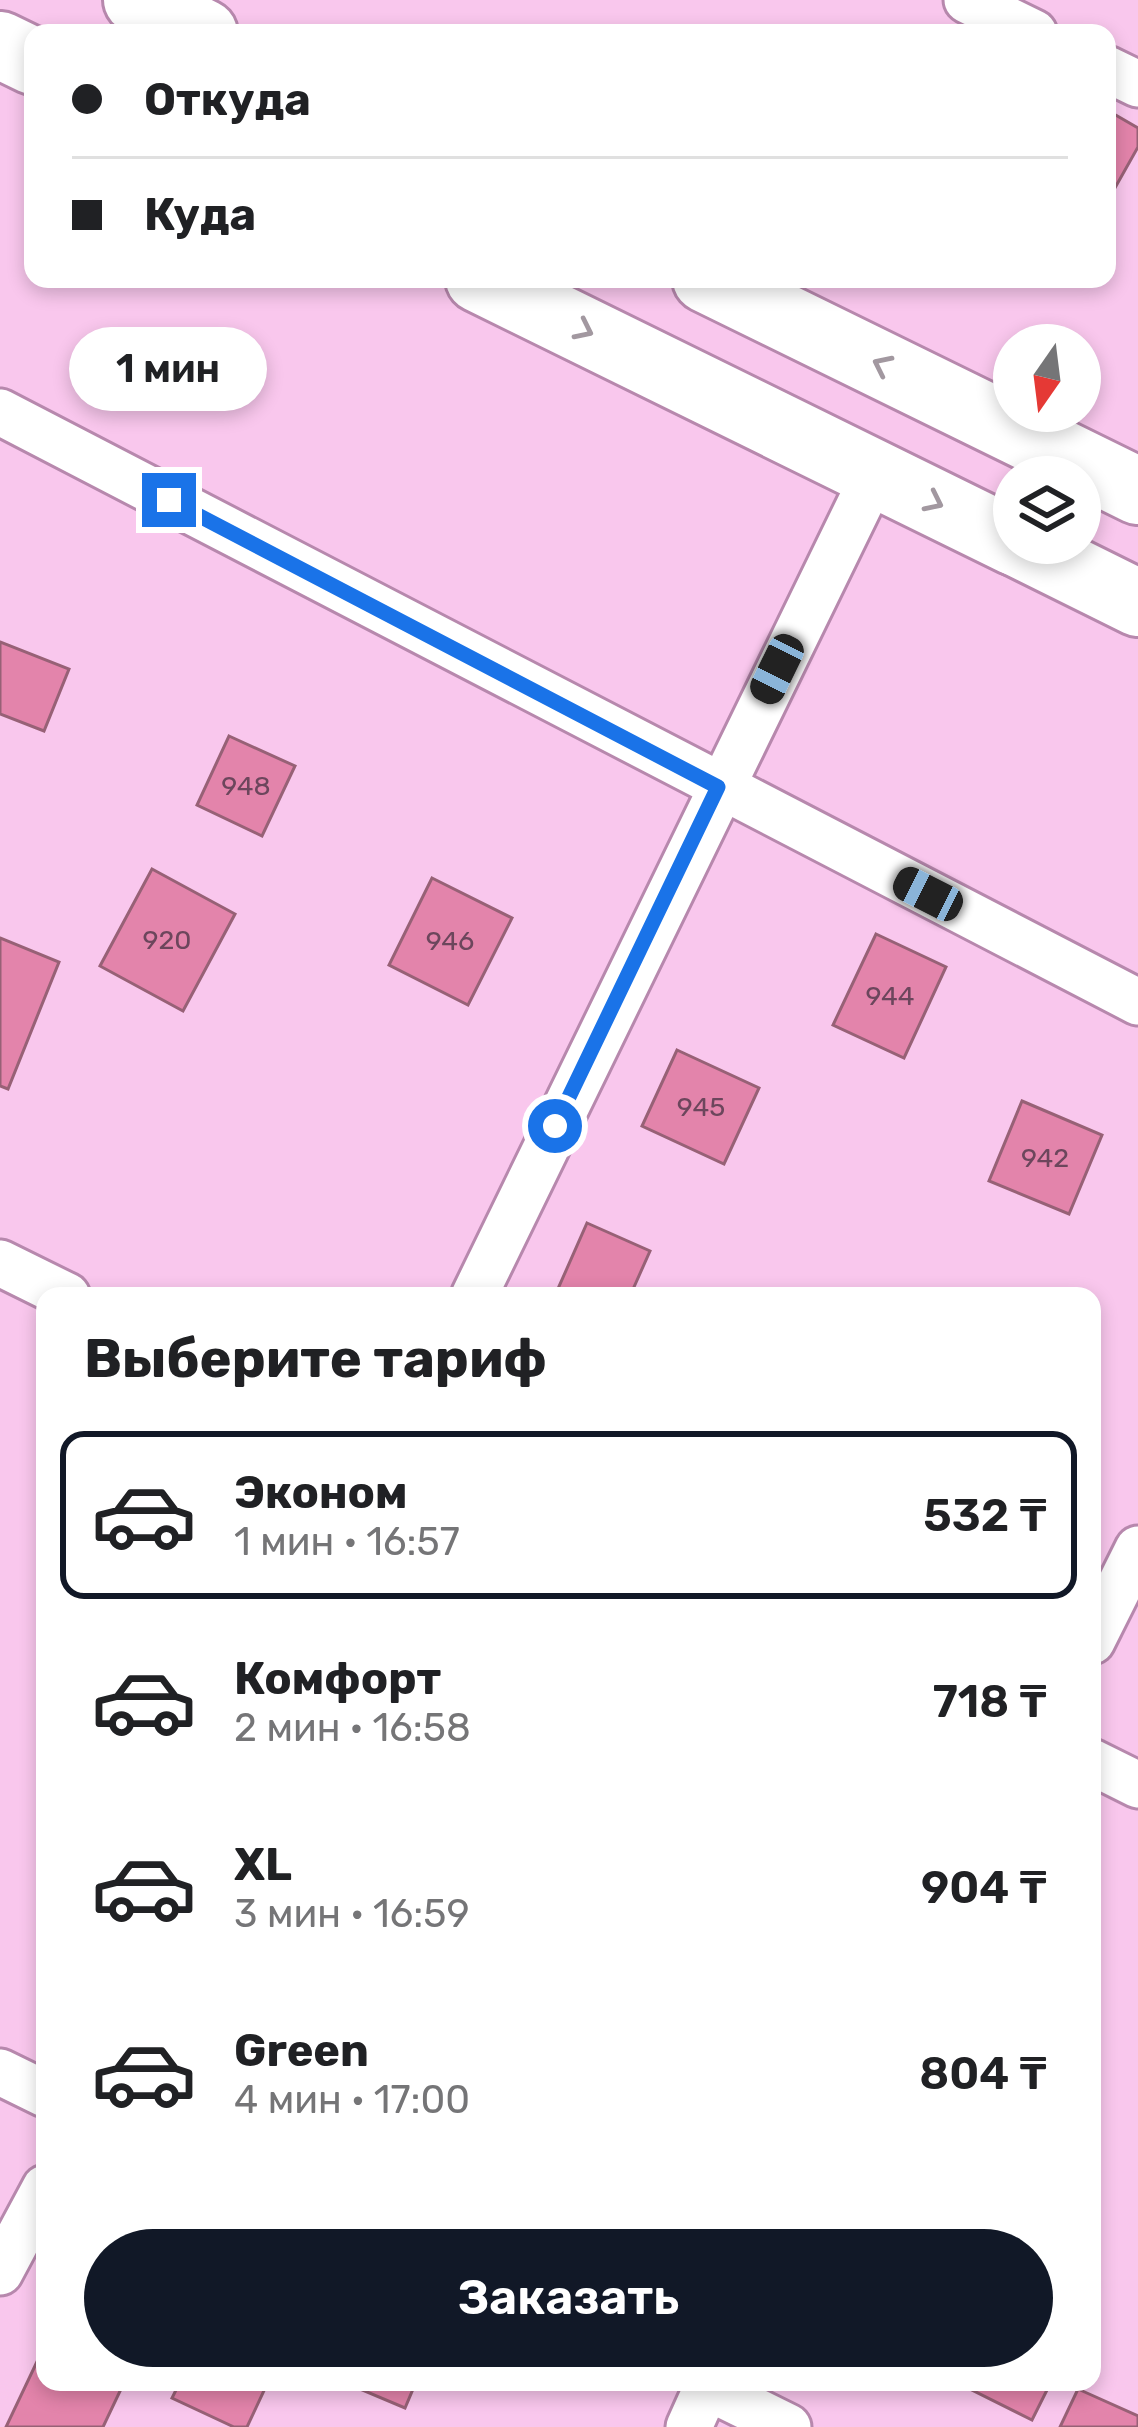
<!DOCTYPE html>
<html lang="ru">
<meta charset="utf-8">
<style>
:root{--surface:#fff;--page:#f6f6f6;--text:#202124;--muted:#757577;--line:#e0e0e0;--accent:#111827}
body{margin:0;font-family:Rubik,sans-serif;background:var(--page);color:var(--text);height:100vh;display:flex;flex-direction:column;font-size:45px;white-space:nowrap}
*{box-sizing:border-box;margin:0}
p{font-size:39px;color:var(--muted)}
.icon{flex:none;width:66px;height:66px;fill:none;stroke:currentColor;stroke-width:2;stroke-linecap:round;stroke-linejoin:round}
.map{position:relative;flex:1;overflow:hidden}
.details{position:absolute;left:36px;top:1287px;width:1065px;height:1104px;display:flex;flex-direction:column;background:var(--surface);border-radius:24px;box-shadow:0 6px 18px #0003}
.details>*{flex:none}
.banner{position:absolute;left:24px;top:24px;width:1092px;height:264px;border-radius:24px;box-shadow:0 6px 18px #0003;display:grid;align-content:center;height:264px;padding:0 48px;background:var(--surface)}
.needle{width:78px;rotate:194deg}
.controls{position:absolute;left:993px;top:324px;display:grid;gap:24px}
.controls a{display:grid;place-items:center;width:108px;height:108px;border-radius:50%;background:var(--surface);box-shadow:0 6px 18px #0003;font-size:60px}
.end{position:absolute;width:54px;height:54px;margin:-27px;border:15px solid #1a73e8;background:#fff;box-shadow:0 0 0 6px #fff}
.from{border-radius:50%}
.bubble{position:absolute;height:84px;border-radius:42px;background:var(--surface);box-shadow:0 6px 18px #0003;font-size:39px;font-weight:600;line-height:84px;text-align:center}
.car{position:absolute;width:36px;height:72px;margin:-36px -18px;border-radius:15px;box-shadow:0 0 9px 3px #0007;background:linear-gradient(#222 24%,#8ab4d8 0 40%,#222 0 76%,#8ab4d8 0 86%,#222 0)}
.banner b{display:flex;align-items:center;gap:42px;height:114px;font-size:45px}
.banner b+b{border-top:3px solid var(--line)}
.banner i{width:30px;height:30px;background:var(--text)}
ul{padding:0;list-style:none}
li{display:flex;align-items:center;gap:36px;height:168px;margin:0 24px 18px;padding:0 24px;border:6px solid transparent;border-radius:24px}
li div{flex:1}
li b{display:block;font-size:45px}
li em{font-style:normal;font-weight:600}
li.on{border-color:var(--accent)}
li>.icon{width:108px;height:108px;stroke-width:1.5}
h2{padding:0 48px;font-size:54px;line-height:144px}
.cta{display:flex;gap:24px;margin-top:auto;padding:24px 48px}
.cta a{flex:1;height:138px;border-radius:72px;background:var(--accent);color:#fff;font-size:48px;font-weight:600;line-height:138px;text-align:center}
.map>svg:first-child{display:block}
</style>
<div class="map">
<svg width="1138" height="2427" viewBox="0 0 1138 2427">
<rect width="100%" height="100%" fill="#f9c7ed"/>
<!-- building -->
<g fill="#e384ab" stroke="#976176" stroke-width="3">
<polygon points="1107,110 1138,128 1138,147 1107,202"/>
<polygon points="0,642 69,669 44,731 0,714"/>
<polygon points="229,736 295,766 262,836 197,805"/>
<polygon points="152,869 235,914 183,1011 100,966"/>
<polygon points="432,878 512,918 468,1005 389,965"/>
<polygon points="876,934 946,967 904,1058 833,1025"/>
<polygon points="0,938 59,962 8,1089 0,1086"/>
<polygon points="677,1050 759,1088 724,1164 642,1126"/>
<polygon points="1022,1101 1102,1135 1069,1214 989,1181"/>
<polygon points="587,1223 650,1251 630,1296 557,1291"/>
<polygon points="43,2349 45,2382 111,2382 122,2387 103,2427 6,2427"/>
<polygon points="180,2382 268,2382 247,2427 234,2427 172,2398"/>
<polygon points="357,2382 416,2382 405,2408 355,2387"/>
<polygon points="966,2382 1051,2382 1032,2420 964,2386"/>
<polygon points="1078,2389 1138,2416 1138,2427 1060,2427"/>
</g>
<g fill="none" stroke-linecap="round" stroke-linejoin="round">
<!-- street casing -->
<g stroke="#b788ad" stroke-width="51">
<g id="street">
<polyline points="967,0 1034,33"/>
<polyline points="1107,69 1138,84"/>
<polyline points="0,412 1138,1002"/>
<polyline points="0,1263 67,1296"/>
<polyline points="474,1296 875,473"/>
<polyline points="1092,1641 1138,1549"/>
<polyline points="1092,1762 1138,1785"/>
<polyline points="0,2072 45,2094"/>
<polyline points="0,2272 45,2188"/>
<polyline points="689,2427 707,2387 788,2427"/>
</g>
</g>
<!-- secondary casing -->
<g stroke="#b788ad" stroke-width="72">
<g id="secondary">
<polyline points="137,0 204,33"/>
<polyline points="0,45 33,61"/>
<polyline points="479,279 1014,542"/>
<polyline points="706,279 1138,491"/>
<polyline points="1017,543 1138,603"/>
</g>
</g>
<!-- street -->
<use href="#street" stroke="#fff" stroke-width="45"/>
<!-- secondary -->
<use href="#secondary" stroke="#fff" stroke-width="66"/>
</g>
<!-- one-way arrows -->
<defs><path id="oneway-chevron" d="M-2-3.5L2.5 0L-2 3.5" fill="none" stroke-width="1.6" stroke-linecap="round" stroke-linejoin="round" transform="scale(3)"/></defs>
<g stroke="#a298a0">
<use href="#oneway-chevron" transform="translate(584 330) rotate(26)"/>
<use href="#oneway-chevron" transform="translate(882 365) rotate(-154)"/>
<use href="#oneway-chevron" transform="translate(934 502) rotate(26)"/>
</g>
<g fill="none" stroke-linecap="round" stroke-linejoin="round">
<!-- route -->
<polyline stroke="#1a73e8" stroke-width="15" points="169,500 718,787 555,1126"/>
</g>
<g text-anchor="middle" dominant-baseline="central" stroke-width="9" stroke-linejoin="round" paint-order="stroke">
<!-- number labels -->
<g font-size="27" fill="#6c465c">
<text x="246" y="786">948</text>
<text x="167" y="940">920</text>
<text x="450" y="941">946</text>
<text x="890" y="996">944</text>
<text x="701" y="1107">945</text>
<text x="1045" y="1158">942</text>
</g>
</g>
</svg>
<div class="controls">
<a><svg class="needle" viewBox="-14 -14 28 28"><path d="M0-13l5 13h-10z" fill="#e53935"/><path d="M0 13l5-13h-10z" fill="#757577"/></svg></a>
<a><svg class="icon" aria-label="layers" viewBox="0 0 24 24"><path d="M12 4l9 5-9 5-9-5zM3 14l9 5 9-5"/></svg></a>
</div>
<i class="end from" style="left:555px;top:1126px"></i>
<i class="end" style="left:169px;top:500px"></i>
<div class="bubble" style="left:69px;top:327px;width:198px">1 мин</div>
<i class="car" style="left:777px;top:669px;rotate:206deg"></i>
<i class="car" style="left:928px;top:894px;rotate:297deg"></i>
<div class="banner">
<b><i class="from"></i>Откуда</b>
<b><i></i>Куда</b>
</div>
<section class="details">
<h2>Выберите тариф</h2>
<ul>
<li class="on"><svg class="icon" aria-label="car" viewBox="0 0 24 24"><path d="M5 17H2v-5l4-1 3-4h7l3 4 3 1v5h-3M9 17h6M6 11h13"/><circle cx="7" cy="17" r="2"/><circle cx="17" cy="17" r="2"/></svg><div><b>Эконом</b><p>1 мин · 16:57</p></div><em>532 ₸</em></li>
<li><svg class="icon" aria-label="car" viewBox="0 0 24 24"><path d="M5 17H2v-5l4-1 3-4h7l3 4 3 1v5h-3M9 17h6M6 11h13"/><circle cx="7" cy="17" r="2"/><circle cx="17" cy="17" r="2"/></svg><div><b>Комфорт</b><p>2 мин · 16:58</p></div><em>718 ₸</em></li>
<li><svg class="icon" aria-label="car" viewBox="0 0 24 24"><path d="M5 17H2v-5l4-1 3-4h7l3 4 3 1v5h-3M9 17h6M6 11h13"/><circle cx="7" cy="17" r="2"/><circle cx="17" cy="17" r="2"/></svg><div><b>XL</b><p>3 мин · 16:59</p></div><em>904 ₸</em></li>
<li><svg class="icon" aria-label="car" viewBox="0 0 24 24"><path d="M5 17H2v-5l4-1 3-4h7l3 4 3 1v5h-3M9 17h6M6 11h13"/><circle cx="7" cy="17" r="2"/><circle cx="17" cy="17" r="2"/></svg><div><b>Green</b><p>4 мин · 17:00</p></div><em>804 ₸</em></li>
</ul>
<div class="cta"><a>Заказать</a></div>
</section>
</div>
